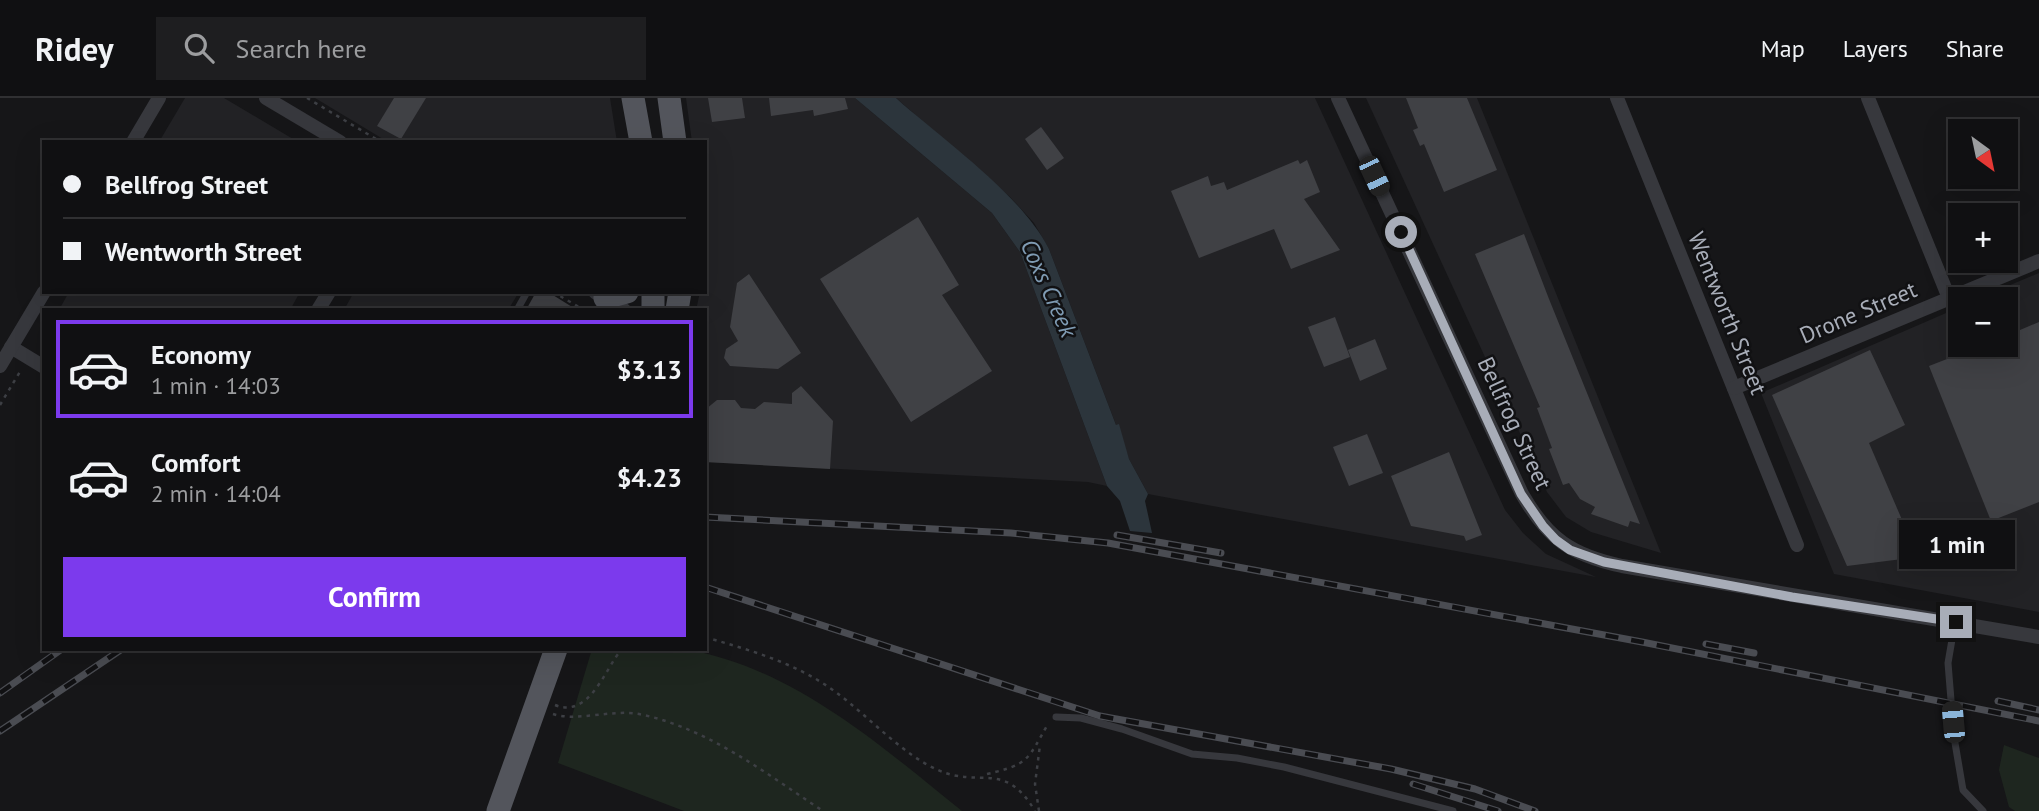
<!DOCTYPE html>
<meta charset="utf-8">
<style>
:root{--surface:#101012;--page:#1e1e20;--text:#f1f3f6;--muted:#9c9d9f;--line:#303032;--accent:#7c3aed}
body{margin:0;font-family:"PT Sans",sans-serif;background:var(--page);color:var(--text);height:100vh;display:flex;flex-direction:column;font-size:26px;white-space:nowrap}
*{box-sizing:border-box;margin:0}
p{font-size:23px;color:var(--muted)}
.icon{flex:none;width:38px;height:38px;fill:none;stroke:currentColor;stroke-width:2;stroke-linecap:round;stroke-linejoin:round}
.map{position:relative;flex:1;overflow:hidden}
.details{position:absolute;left:42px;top:210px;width:665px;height:343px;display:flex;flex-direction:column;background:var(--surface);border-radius:0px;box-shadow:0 7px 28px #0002,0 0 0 2px var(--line)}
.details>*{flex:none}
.top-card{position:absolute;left:42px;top:42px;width:665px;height:154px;border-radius:0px;box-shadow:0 7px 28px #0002,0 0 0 2px var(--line);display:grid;align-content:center;height:154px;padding:0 21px;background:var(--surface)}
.needle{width:46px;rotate:147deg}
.fabs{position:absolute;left:1948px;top:21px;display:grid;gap:14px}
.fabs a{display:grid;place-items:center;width:70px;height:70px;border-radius:0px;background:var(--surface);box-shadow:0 7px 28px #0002,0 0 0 2px var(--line);font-size:35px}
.end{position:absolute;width:32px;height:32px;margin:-16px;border:9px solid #a8adb8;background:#111;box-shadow:0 0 0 4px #111}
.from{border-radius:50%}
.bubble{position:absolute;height:49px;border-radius:0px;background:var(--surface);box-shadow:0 7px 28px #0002,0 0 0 2px var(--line);font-size:23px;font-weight:700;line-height:49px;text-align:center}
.car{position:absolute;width:21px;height:42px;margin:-21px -10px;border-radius:9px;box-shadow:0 0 5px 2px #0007;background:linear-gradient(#222 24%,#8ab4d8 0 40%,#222 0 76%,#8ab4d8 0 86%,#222 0)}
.top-card b{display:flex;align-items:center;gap:24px;height:66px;font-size:26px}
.top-card b+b{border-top:2px solid var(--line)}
.top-card i{width:18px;height:18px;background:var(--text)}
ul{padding:12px 0 0;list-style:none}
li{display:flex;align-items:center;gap:21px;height:98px;margin:0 14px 10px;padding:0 7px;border:4px solid transparent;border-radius:0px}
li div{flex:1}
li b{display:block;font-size:26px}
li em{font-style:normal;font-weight:700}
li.on{border-color:var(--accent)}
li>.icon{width:63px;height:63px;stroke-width:1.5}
.cta{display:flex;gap:14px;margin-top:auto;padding:14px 21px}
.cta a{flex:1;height:80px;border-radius:0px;background:var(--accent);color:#fff;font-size:28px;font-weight:700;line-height:80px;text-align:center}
header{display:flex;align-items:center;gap:42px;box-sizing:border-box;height:98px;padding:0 35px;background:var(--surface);border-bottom:2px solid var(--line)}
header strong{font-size:33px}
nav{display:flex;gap:38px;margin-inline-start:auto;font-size:24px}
.search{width:490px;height:63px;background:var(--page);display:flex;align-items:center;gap:18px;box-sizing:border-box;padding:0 24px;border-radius:0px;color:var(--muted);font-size:26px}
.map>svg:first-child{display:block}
</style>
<header>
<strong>Ridey</strong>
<div class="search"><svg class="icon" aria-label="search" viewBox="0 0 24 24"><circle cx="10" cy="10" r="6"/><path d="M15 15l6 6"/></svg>Search here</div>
<nav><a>Map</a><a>Layers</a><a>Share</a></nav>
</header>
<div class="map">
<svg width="2039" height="713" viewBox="0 0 2039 713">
<rect width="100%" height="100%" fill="#161618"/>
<!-- built -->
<g fill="#222225">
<polygon points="185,0 224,0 298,44 159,44"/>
<polygon points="315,0 610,0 617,44 388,44"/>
<polygon points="686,0 855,0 992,115 1020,154 1107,388 1088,384 705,364 705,212 696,212 700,194 705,194 705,44 692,44"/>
<polygon points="896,0 1315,0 1505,412 1523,435 1546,456 1596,479 1148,396 1129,361 1049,151 1034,125 1010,99"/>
<polygon points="1366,0 1477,0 1661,455 1591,434 1566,419 1547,394"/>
<polygon points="2039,175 2039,514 1834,476 1761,295 1960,209 1960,247 2006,247 2006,201 1977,201"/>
<polygon points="69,194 300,194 290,212 59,212"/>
<polygon points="354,194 519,194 508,212 344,212"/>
</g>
<!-- green -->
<g fill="#1e261f">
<path d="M592 551C621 551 654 547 683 551 791 568 880 647 962 713H684L558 665Z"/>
<polygon points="2004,647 2039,660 2039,713 2015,713 2009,709 1999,672"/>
</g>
<!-- water -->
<path fill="#2c353c" d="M855 0H896C943 42 1021 96 1049 151L1116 327 1119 326 1129 361 1148 396 1145 403 1152 435 1130 433 1120 403 1107 388 1020 154 992 115Z"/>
<!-- building -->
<g fill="#404145">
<polygon points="394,0 426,0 401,41 377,28"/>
<polygon points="708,0 742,0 745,20 712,24"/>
<polygon points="769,0 845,0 848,11 814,18 813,12 771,18"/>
<polygon points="1406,0 1467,0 1497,72 1444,94 1424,46 1420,48 1413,32 1418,30"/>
<polygon points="1041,29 1064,60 1047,72 1025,41"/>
<polygon points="1298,62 1300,66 1307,62 1320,94 1304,101 1340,152 1291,171 1274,131 1199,160 1171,93 1208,78 1211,88 1224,84 1227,92"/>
<polygon points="918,119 959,187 942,197 992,273 911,324 820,181"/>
<polygon points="1524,136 1549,201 1640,426 1630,423 1628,429 1591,416 1595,409 1580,401 1569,385 1563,387 1549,351 1552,350 1537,310 1540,309 1475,156"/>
<polygon points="749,176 801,255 778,271 730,268 724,260 726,251 738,243 730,229 737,185"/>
<polygon points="536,194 548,194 577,212 526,212"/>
<polygon points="1335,219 1350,259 1324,269 1308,229"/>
<polygon points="2039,224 2039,404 1991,423 1929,268 1983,247 2006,247 2006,238"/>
<polygon points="1375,241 1387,271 1360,283 1348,252"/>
<polygon points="1870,252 1905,327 1869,345 1918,459 1847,468 1772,297"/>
<polygon points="801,288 833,323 830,371 705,364 706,311 717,302 735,302 741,310 755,311 764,304 792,306 792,295"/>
<polygon points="1367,336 1383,375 1349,388 1333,349"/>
<polygon points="1449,354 1482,437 1466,443 1464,438 1411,428 1391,378"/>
</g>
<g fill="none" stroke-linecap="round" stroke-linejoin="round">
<!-- path -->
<g stroke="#3d3f44" stroke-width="2.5" stroke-dasharray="3.5 5" stroke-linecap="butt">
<polyline points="307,0 381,44"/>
<polyline points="553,194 584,212"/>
<polyline points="0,307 21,272"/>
<path d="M705 539C752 553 797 565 837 595 868 618 903 657 938 672 980 691 1004 661 1035 713"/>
<path d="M555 607C590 621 605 570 622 551"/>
<path d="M553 616C576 624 613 611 639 616 708 630 765 675 823 713"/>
<path d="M987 676C1030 666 1027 662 1048 626"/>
<polyline points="1039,713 1035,686 1040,647"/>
</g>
<!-- lane -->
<g stroke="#37383d" stroke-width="7">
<polyline points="517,212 527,194"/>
<polyline points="1955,524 1948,565 1954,639 1963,692 1983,713"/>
<polyline points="1056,619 1081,620 1122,631 1192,656 1237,660 1284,669 1453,713"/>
</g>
<!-- street -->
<g stroke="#37383d" stroke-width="14">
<polyline points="266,0 340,44"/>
<path d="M1338 0 1522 396C1548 441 1571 457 1622 468L2039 539"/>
<polyline points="1617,0 1797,447"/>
<polyline points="1868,0 1949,200"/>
<polyline points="133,44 159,0"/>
<polyline points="595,194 624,212"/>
<polyline points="318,212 329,194"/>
<polyline points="11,249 44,269"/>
<polyline points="0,268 44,194"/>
<polyline points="1734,290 2039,163"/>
</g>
<!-- primary -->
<g stroke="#53555c" stroke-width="23">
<polyline points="633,0 641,44"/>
<polyline points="669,0 675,44"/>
<polyline points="653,194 653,212"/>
<polyline points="605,200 627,194"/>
<polyline points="677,212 680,194"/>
<polyline points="498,713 556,551"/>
</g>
<!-- rail casing -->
<g stroke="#4a4c52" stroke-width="7">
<g id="rail">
<polyline points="705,419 1011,435 1108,445 1642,544 2039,623"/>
<polyline points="1117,437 1221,455"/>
<polyline points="705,489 1100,618 1391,671 1475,691 1535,713"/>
<polyline points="1706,546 1754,555"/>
<polyline points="0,595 62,551"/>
<polyline points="1998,603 2039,612"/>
<polyline points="0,633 122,551"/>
<polyline points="1413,686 1498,713"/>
</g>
</g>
<!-- rail -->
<use href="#rail" stroke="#111113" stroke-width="4.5" stroke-dasharray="13" stroke-linecap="butt"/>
</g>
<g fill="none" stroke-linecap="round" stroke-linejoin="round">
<!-- route -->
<polyline stroke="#a8adb8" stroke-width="9" points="1401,134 1521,396 1543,428 1556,442 1570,452 1604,464 1792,499 1956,524"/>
</g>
<g text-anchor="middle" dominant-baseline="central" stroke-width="5" stroke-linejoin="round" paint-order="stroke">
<!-- street labels -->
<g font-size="23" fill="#a8adb8" stroke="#111113">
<text transform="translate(1858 214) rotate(-23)">Drone Street</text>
<text transform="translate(1728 215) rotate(68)">Wentworth Street</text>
<text transform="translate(1515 325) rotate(65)">Bellfrog Street</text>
</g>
<!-- water labels -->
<g font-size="24" font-style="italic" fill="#7f9bb3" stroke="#111113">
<text transform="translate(1049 190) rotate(66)">Coxs Creek</text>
</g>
</g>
</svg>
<div class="fabs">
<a><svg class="needle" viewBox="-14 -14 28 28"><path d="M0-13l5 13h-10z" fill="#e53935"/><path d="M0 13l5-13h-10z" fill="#9c9d9f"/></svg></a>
<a>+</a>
<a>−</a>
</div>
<i class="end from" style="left:1401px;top:134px"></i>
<i class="end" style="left:1956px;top:524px"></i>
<div class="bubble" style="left:1899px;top:422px;width:116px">1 min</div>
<i class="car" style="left:1374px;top:78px;rotate:155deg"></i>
<i class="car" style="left:1953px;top:624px;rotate:355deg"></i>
<div class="top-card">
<b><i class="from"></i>Bellfrog Street</b>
<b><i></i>Wentworth Street</b>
</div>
<section class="details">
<ul>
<li class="on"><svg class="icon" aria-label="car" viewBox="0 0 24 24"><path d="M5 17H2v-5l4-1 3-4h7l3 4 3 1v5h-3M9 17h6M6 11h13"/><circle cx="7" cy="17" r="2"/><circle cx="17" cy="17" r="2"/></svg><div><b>Economy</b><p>1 min · 14:03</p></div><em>$3.13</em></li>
<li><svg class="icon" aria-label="car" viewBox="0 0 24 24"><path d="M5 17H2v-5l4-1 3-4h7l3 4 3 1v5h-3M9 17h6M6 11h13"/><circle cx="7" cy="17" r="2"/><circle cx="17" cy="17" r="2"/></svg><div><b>Comfort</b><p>2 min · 14:04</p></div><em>$4.23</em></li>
</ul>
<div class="cta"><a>Confirm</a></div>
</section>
</div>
